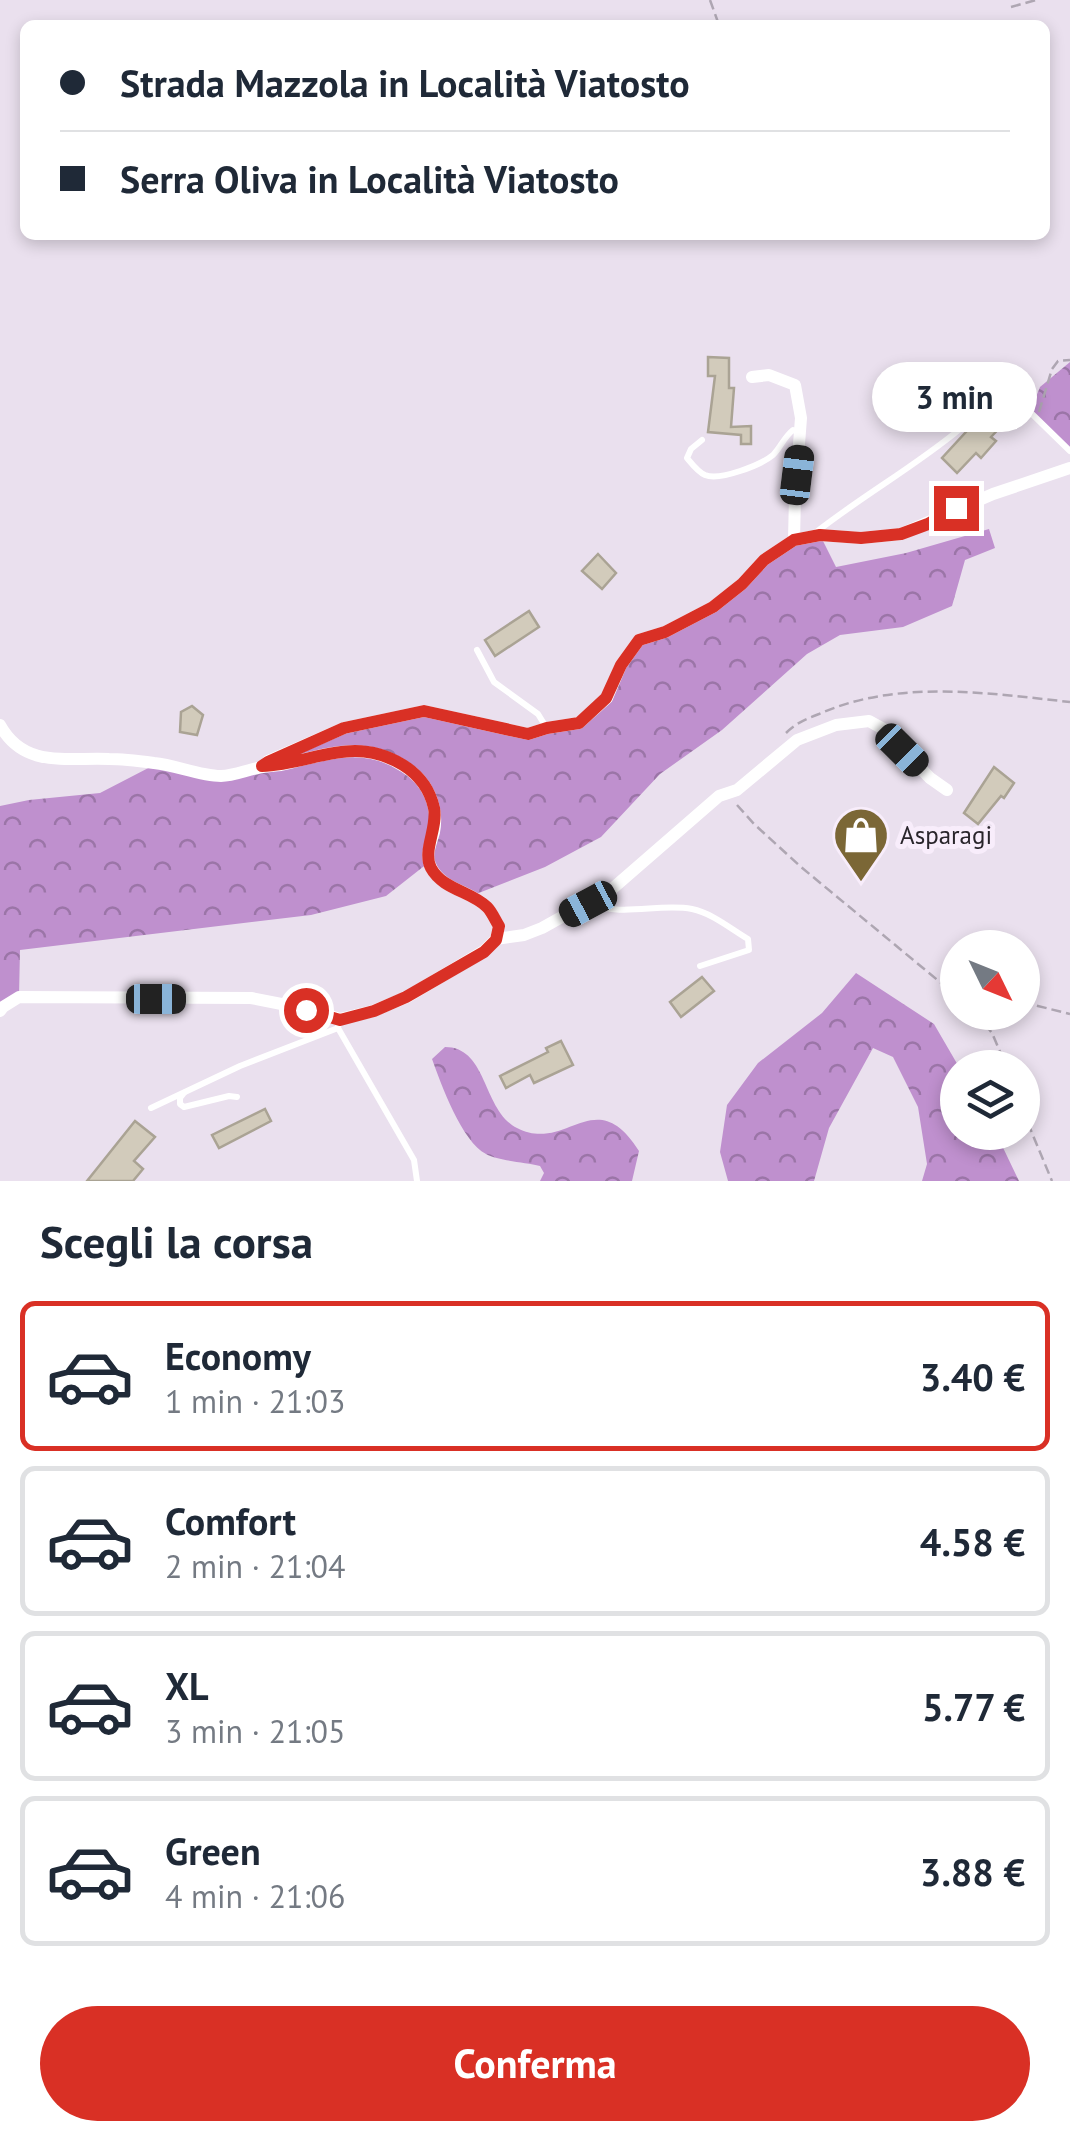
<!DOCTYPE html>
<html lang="it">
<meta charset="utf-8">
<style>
:root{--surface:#fff;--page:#f6f6f7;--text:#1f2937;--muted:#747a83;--line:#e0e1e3;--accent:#d93025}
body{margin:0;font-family:"PT Sans",sans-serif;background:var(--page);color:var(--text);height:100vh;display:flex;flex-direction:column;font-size:38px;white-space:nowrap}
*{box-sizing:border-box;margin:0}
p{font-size:32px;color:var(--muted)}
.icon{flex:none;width:55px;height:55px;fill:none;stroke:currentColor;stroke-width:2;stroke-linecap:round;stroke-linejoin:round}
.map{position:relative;height:1181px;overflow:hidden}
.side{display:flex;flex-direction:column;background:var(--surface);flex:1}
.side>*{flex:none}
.guide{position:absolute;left:20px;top:20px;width:1030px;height:220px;border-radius:15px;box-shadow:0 5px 15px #0003;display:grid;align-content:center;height:220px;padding:0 40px;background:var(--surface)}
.needle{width:65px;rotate:133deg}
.buttons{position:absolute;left:940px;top:930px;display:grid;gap:20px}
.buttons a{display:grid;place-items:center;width:100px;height:100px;border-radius:50%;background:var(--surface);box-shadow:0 5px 15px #0003;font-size:50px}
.end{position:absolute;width:45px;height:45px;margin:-22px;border:12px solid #d93025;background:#fff;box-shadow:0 0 0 5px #fff}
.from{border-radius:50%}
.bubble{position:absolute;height:70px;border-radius:35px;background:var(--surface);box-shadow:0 5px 15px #0003;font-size:32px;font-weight:800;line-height:70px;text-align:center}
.car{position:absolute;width:30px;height:60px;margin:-30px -15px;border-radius:12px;box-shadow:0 0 8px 2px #0007;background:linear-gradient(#222 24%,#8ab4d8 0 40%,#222 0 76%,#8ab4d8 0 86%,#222 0)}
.guide b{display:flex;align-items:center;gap:35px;height:95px;font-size:38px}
.guide b+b{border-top:2px solid var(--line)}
.guide i{width:25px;height:25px;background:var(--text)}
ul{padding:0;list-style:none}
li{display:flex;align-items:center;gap:30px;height:150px;margin:0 20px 15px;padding:0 20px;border:5px solid var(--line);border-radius:15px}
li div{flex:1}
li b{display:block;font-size:38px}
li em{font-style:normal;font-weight:800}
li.on{border-color:var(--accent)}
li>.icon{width:90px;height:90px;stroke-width:1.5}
h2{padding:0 40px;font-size:45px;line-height:120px}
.primary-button{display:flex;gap:20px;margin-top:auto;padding:20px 40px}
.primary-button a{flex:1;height:115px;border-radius:60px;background:var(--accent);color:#fff;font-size:40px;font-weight:800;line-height:115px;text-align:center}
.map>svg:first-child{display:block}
</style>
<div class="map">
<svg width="1070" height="1181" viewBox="0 0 1070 1181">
<defs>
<pattern id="forest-crowns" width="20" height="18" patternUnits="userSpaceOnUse" patternTransform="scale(2.5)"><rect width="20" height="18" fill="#bf90ce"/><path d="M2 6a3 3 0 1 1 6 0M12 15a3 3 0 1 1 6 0" fill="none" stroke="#9b75a7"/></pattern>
</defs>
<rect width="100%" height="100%" fill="#eae0ee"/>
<!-- forest -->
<g fill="url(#forest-crowns)">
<polygon points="1070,362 1070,451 1030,412 1040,387"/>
<polygon points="989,529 995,548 965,560 952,606 903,627 840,635 807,654 722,730 660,774 601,837 545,867 471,896 428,863 386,896 311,915 20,950 19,997 0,1007 0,806 29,800 100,793 158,763 221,776 250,770 341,730 424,711 528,734 579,723 607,698 639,640 688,620 764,560 820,535 836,567 906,553"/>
<polygon points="856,973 934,1024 959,1067 958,1132 996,1133 1019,1181 922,1181 927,1164 918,1107 893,1057 873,1048 829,1128 814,1181 728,1181 720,1152 727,1105 758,1063 822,1013"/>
<path d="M445 1047C488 1047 482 1110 517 1128 567 1154 595 1081 639 1151L632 1181H540L544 1173 540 1166C525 1162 499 1161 486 1154 462 1142 441 1084 432 1059Z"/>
</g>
<!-- building -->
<g fill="#d2cbbb" stroke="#aaa394" stroke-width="2.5">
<polygon points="708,357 729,358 729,388 734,388 731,427 751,426 751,444 741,444 741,435 708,432 715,376 708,376"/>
<polygon points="989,407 1005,422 991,437 996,441 981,458 976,453 957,473 942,458"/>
<polygon points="598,554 616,573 602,589 582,571"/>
<polygon points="529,611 539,627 495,656 485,640"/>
<polygon points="192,706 203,715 197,735 180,732 181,712"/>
<polygon points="994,767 1014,783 1004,798 1001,796 978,824 964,813"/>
<polygon points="702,977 714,991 681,1017 670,1002"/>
<polygon points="561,1041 573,1065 534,1083 530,1075 506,1088 500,1076 548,1052 546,1048"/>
<polygon points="265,1109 271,1121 219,1148 212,1135"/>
<polygon points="135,1121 155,1137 134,1161 143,1169 133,1181 87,1181"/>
</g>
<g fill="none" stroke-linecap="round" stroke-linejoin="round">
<!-- path -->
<g stroke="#aea6b2" stroke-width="2.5" stroke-dasharray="10 5" stroke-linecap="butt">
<polyline points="710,0 719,25"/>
<polyline points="1011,7 1036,0"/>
<polyline points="1039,412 1052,369 1058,361 1070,360"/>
<path d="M786 733C796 723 806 719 819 714 898 679 986 693 1070 702"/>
<polyline points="737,805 754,824 801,867 958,997"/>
<polyline points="1022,1006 1034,1005 1070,1014"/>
<polyline points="976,1012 992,1033 1007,1068"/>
<polyline points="1022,1109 1052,1181"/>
</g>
<!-- lane -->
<g stroke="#fff" stroke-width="6">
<polyline points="1007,415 1030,412 1070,451"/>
<path d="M702 440 691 449 687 458C692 464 698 472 705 475 720 481 761 465 773 455 781 447 784 437 793 430L799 432"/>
<path d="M815 533C862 496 914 467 960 429"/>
<polyline points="477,650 494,682 538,714 546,727"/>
<path d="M591 904C623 917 659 903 692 909 712 913 731 929 748 939L749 950 700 966"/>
<polyline points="338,1028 414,1160 417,1181"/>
<polyline points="184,1093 180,1098 180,1104 184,1107 229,1096 237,1097"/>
<polyline points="151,1108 240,1066 338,1028 339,1021"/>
</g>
<!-- street -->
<g stroke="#fff" stroke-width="12">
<polyline points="752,377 769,375 795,385 801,418 795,496 794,540"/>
<path d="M0 725C24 769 68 757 109 759 124 759 139 761 154 763 176 765 199 776 221 776 233 776 247 770 258 768 265 766 273 766 281 765 325 755 363 739 405 767 427 780 439 806 434 832 431 844 424 856 432 869 444 890 471 891 487 907 492 913 495 920 499 926L496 939 484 951 407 997 373 1011 340 1019 307 1009 251 998 19 997 3 1007 0 1011"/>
<polyline points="268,761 344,728 424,711 528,734 547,728 579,723 607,698 621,665 639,640 665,632 713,607 742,584 764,560 794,540 820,535 861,538 901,534 993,494 1070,468"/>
<polyline points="496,939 524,935 542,928 612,889 719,796 737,790 797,740 836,725 869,721 889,732 903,750 930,778 947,790"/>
</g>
</g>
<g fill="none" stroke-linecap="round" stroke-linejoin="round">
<!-- route -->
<path stroke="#d93025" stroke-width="12" d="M306 1010 340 1020 374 1011 406 997 484 952 496 940 499 926C495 920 492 912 487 907 471 891 443 890 431 868 422 851 438 828 434 808 430 790 419 775 403 765 352 734 314 764 262 766L268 762 344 728 424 711 528 734 547 728 579 723 606 698 621 665 639 640 665 632 713 607 742 584 764 560 794 540 820 535 861 538 901 534 928 524 956 508"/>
</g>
<!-- icons -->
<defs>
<g id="shop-pin" transform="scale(2.875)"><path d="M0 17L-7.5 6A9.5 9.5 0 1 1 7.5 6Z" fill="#7b6736" stroke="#f8edfb"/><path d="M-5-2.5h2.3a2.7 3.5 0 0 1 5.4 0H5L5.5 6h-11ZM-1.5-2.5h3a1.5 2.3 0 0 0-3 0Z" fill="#fff"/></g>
</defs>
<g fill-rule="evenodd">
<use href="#shop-pin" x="861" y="835"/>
</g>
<g text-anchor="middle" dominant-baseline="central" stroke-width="10" stroke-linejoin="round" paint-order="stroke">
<!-- poi labels -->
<g font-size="25" fill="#29252b" stroke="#f8edfb" text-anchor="start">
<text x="900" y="835">Asparagi</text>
</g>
</g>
</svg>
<div class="buttons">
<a><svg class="needle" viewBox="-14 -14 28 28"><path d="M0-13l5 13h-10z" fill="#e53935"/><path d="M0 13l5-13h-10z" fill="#747a83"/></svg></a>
<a><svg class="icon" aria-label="layers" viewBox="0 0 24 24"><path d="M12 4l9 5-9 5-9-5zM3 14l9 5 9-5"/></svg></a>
</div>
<i class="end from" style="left:306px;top:1010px"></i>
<i class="end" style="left:956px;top:508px"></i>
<div class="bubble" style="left:872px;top:362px;width:165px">3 min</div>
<i class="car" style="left:797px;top:475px;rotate:7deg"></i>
<i class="car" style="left:902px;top:750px;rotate:135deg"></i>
<i class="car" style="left:588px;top:904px;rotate:242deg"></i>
<i class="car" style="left:156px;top:999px;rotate:90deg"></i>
<div class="guide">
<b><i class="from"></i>Strada Mazzola in Località Viatosto</b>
<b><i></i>Serra Oliva in Località Viatosto</b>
</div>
</div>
<section class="side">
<h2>Scegli la corsa</h2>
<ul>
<li class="on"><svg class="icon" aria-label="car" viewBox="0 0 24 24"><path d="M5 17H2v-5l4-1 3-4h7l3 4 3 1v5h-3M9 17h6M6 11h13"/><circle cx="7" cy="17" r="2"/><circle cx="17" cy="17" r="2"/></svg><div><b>Economy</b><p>1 min · 21:03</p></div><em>3.40 €</em></li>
<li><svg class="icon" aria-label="car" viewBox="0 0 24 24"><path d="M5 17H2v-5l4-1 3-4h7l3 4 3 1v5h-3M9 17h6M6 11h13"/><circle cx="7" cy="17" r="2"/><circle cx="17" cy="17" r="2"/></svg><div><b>Comfort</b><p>2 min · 21:04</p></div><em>4.58 €</em></li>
<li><svg class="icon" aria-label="car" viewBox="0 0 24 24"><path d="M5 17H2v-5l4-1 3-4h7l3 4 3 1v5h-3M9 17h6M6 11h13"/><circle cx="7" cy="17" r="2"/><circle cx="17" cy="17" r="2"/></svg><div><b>XL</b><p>3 min · 21:05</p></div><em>5.77 €</em></li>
<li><svg class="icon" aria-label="car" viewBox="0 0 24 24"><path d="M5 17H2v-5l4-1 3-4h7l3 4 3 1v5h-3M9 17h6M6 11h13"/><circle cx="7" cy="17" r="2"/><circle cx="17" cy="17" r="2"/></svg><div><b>Green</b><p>4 min · 21:06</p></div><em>3.88 €</em></li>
</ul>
<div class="primary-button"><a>Conferma</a></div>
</section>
